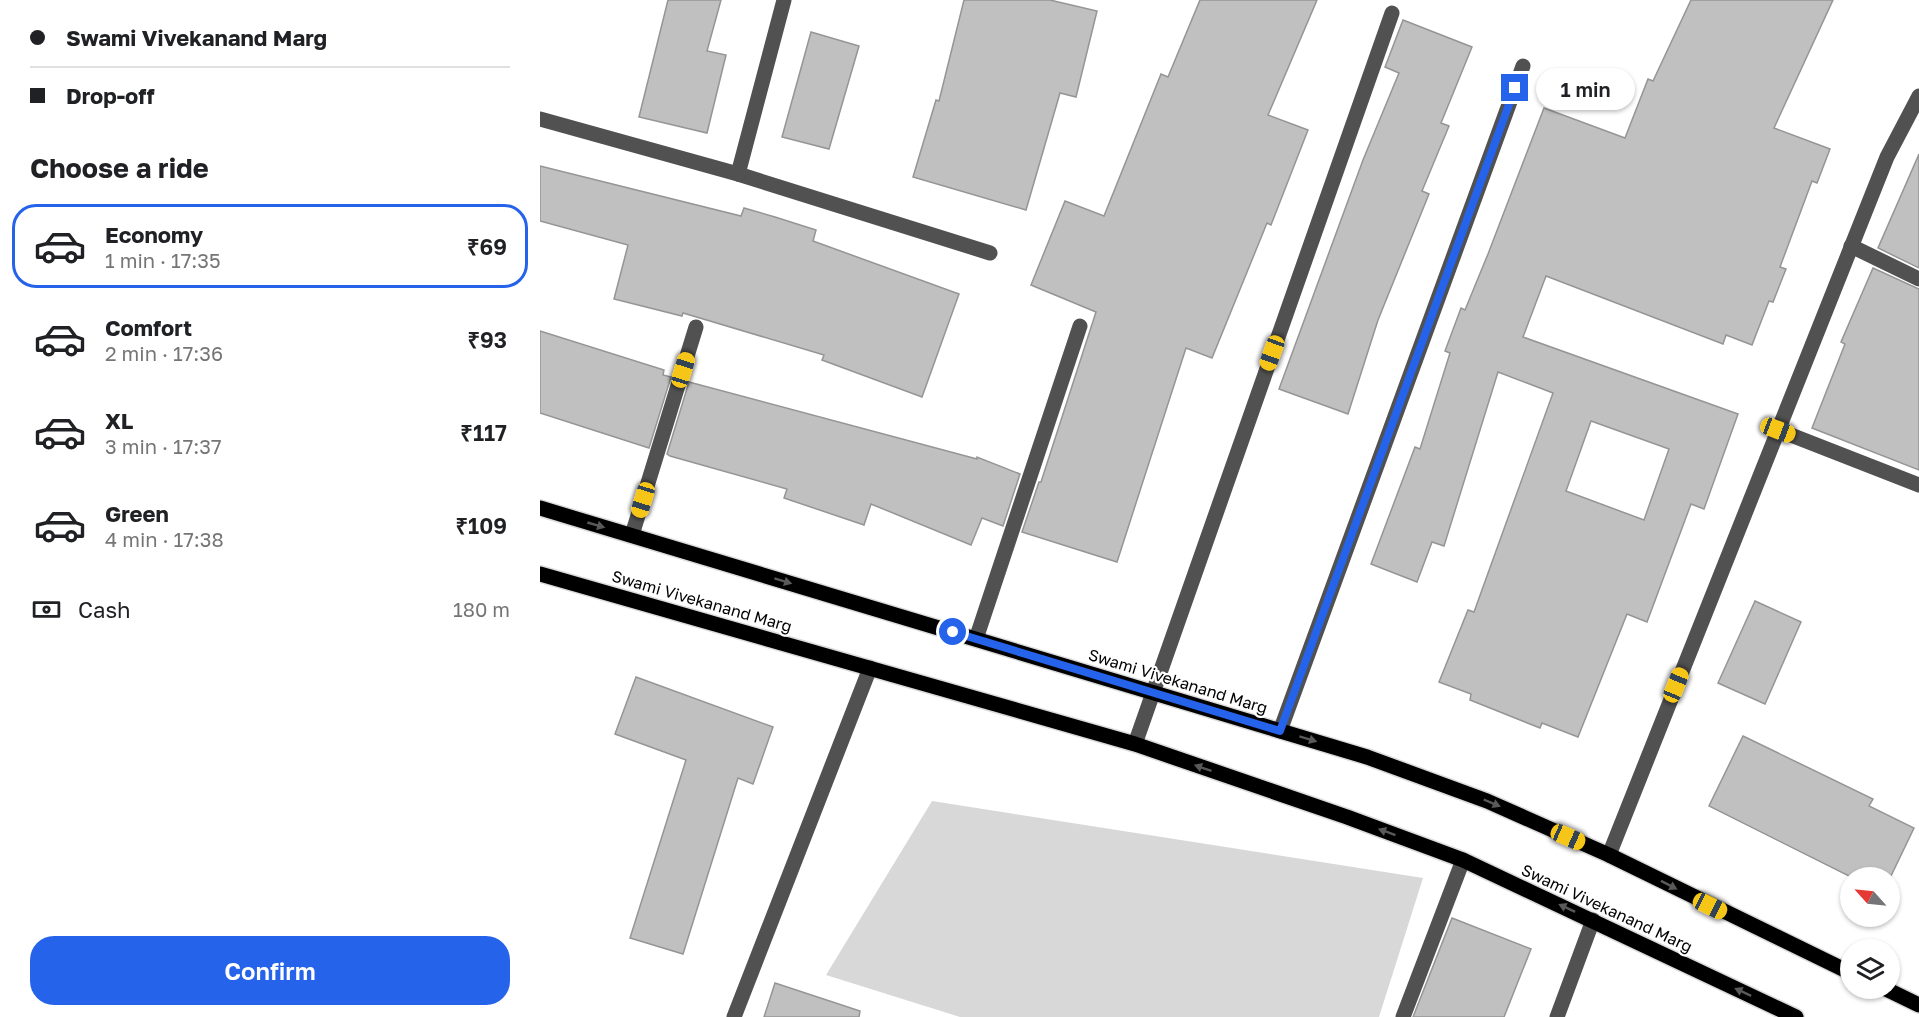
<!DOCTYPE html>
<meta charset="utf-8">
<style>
:root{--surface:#fff;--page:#f2f2f2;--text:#202124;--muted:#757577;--line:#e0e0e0;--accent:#2563eb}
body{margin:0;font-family:"Golos Text",sans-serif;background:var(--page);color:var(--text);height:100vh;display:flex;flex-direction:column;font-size:22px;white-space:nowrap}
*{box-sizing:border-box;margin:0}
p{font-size:20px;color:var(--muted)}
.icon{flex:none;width:33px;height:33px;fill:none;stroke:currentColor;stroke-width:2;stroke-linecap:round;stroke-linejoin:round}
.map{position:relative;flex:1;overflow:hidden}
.drawer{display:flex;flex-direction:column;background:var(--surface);width:540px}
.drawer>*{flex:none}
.hud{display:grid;align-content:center;height:132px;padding:0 30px;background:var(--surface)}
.needle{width:39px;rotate:297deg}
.tools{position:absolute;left:1300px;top:867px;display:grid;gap:12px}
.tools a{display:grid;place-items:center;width:60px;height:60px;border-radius:50%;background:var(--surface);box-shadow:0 2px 4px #0004;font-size:30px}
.end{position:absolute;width:27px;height:27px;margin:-14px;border:8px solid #2563eb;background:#fff;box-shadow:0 0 0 3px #fff}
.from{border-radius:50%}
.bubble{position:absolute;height:42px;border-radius:21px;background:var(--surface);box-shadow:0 2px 4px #0004;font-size:20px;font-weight:600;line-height:42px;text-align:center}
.car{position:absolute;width:18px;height:36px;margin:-18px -9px;border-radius:8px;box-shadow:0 0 4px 2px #0007;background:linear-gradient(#f5c518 24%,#345 0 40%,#f5c518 0 76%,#345 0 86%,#f5c518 0)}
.hud b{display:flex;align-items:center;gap:21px;height:57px;font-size:22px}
.hud b+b{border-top:2px solid var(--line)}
.hud i{width:15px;height:15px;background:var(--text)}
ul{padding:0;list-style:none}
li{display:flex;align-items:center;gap:18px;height:84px;margin:0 12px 9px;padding:0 18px;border:3px solid transparent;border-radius:24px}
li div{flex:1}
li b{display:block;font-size:22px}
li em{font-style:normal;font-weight:600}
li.active{border-color:var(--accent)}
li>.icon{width:54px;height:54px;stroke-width:1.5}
h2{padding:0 30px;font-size:27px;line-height:72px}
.pay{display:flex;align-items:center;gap:15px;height:66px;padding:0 30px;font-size:22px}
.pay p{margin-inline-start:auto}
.primary-button{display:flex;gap:12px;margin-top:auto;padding:12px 30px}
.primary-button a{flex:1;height:69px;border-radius:24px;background:var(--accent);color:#fff;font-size:24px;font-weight:600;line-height:69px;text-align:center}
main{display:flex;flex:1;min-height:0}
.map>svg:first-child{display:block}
</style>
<main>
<section class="drawer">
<div class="hud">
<b><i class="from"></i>Swami Vivekanand Marg</b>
<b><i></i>Drop-off</b>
</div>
<h2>Choose a ride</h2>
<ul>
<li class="active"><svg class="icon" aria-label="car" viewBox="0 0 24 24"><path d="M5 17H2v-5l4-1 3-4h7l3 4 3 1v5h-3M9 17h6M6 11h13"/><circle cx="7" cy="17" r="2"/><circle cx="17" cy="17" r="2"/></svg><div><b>Economy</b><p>1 min · 17:35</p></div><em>₹69</em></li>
<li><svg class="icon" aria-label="car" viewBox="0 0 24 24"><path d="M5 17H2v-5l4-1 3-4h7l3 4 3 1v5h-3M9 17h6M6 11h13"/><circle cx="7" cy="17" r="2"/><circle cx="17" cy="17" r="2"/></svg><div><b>Comfort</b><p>2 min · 17:36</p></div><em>₹93</em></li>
<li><svg class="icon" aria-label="car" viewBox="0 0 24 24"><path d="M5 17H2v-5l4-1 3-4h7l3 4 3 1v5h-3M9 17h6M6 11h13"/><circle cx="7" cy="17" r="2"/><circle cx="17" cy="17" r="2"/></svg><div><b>XL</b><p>3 min · 17:37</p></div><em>₹117</em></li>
<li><svg class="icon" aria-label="car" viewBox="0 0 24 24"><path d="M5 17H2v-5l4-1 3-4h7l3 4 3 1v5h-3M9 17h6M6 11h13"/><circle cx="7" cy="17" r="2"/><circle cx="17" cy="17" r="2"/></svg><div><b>Green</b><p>4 min · 17:38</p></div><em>₹109</em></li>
</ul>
<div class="pay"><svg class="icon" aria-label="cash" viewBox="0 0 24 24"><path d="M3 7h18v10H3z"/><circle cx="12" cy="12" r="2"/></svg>Cash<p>180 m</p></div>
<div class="primary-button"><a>Confirm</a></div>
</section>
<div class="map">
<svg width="1379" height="1017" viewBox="0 0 1379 1017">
<rect width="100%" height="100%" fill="#fff"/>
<!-- green -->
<polygon fill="#d8d8d8" points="392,801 883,878 839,1017 420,1017 286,975"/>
<!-- building -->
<g fill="#c0c0c0" stroke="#959595" stroke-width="1.5" fill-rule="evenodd">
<polygon points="128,0 181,0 167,51 186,55 167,133 99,117"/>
<polygon points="424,0 510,0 557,11 536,97 520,93 486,210 373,177 396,100 399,101"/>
<polygon points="660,0 777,0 728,115 768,130 731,225 727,223 672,358 646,348 577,562 482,532 499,482 501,482 556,312 491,285 525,201 564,216 621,74 628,77"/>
<path d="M1151 0H1293L1234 128 1290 149 1277 183 1272 181 1240 267 1246 269 1233 302 1229 301 1212 345 1186 335 1183 344 1006 276 983 337 1198 414 1164 509 1151 504 1107 622 1087 614 1038 737 1002 723 1000 728 930 700 931 694 899 682 928 610 934 612 1013 393 958 372 904 546 892 542 877 582 831 564 875 447 880 449 910 353 905 351 921 308 925 310 948 254 1004 108 1085 138 1108 79 1113 81ZM1051 421 1129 449 1104 520 1026 491Z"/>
<polygon points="863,20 932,47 901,123 909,126 882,191 889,194 838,320 808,414 739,389 823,160 859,73 845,67"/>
<polygon points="271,32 319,46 289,149 242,137"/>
<polygon points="1379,154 1379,268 1338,248"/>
<polygon points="0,166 201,216 204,208 235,217 276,230 273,241 419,294 382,397 282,360 284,355 143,313 142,316 74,299 88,245 0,221"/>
<polygon points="1333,268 1379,289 1379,470 1272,428 1305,344 1301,342"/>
<polygon points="0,331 124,370 123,375 131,377 109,448 0,413"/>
<polygon points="149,382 437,459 437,457 480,474 463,526 442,518 431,545 331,504 324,525 244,498 247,489 130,456 127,454"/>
<polygon points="1215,601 1261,622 1225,704 1178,683"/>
<polygon points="96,677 233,727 213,784 198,778 143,954 90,938 146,760 75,734"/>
<polygon points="1203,736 1333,799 1329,806 1374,828 1350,878 1313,878 1169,806"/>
<polygon points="912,918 991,949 964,1017 873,1017"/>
<polygon points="235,983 320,1011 319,1017 224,1017"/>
</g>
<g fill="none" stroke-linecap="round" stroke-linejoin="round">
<!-- major casing -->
<g stroke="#dbdbdb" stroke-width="18">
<g id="major">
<polyline points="0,508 827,757 947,801 1069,855 1311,973"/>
<polyline points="0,574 595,744 807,817 923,860 1256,1017"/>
<polyline points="1344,988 1379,1005"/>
</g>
</g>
<!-- minor -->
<g stroke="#515151" stroke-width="15">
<polyline points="0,119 198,174 450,253"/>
<polyline points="198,174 244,0"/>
<polyline points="1311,246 1379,279"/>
<polyline points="1238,430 1379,485"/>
<polyline points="92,535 156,327"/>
<polyline points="436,639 540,326"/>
<polyline points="740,731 983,66"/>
<polyline points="595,744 852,13"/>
<polyline points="1069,855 1347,157 1379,96"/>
<polyline points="194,1017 330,668"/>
<polyline points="863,1017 923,860"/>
<polyline points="1017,1017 1053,920"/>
</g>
<!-- major -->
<use href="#major" stroke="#000" stroke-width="15"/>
</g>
<!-- one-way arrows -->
<defs><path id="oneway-solid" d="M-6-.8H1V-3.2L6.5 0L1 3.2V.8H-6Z" transform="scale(1.5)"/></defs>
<g fill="#595959">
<use href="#oneway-solid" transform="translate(56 525) rotate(16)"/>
<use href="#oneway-solid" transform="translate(243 581) rotate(17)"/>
<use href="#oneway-solid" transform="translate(768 739) rotate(17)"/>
<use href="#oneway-solid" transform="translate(663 768) rotate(-161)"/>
<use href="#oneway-solid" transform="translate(952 803) rotate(23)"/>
<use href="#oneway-solid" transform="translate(847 832) rotate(-160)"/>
<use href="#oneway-solid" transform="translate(1129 885) rotate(27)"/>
<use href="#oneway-solid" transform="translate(1027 908) rotate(-155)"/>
<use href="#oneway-solid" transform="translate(1203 992) rotate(-155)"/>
</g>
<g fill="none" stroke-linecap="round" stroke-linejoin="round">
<!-- route -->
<polyline stroke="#2563eb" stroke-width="8" points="413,632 740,731 975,88"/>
</g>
<g text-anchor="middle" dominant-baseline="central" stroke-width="4.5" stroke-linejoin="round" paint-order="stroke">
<!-- street labels -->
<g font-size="16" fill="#000" stroke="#fff">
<text transform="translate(162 601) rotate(16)">Swami Vivekanand Marg</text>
<text transform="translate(638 681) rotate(17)">Swami Vivekanand Marg</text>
<text transform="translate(1067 908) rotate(25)">Swami Vivekanand Marg</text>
</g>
</g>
</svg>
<div class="tools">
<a><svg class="needle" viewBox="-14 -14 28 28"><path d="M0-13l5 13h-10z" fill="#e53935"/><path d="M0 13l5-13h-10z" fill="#757577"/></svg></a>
<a><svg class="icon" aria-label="layers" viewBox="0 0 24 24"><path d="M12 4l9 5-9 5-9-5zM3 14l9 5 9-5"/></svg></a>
</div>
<i class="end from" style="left:413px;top:632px"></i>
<i class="end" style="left:975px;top:88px"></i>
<div class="bubble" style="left:996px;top:68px;width:99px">1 min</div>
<i class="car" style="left:732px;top:353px;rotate:200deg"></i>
<i class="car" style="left:143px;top:370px;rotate:17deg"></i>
<i class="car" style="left:1238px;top:430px;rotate:111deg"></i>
<i class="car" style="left:103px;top:500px;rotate:197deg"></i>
<i class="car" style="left:1136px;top:685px;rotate:22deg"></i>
<i class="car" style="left:1028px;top:837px;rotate:114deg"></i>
<i class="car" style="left:1170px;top:906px;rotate:116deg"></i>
</div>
</main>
